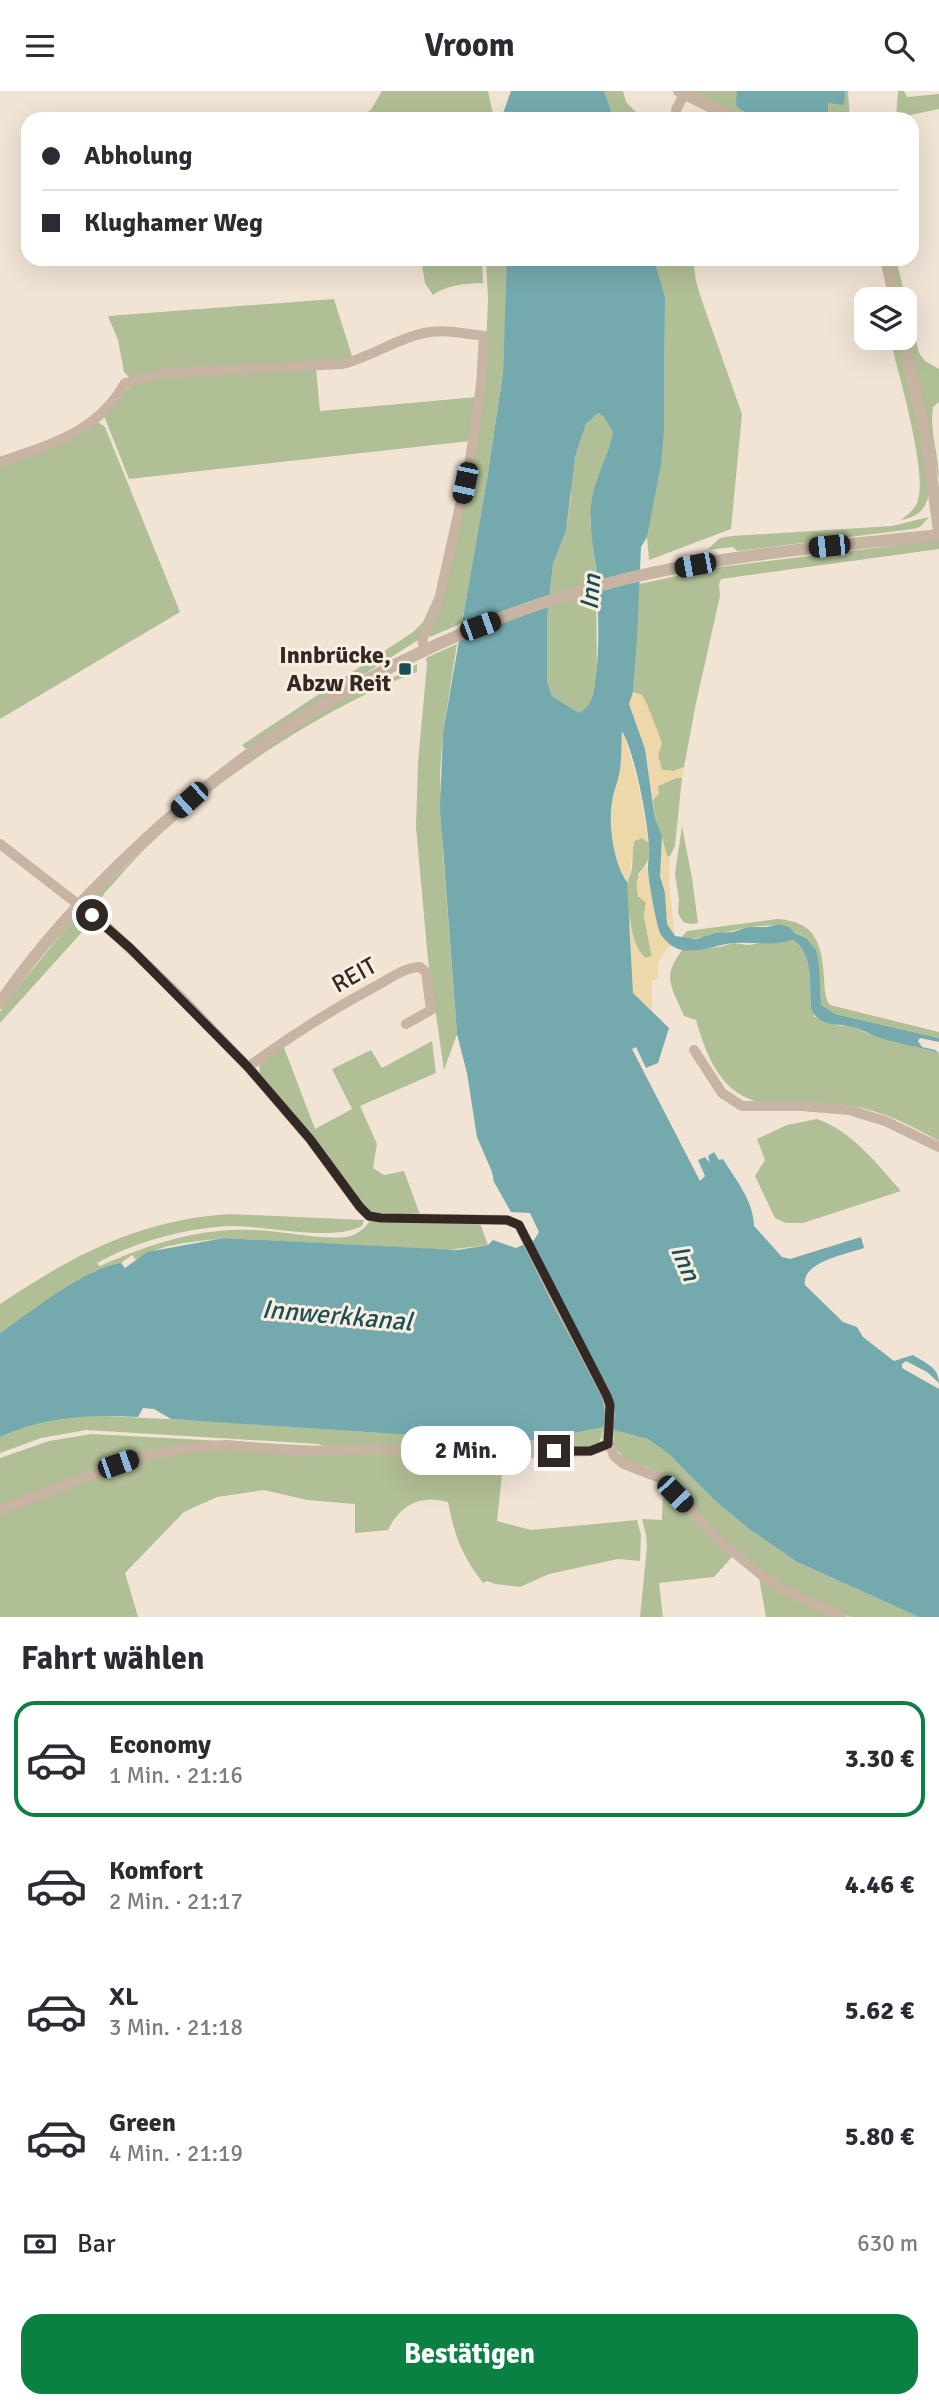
<!DOCTYPE html>
<html lang="de">
<meta charset="utf-8">
<style>
:root{--surface:#fff;--page:#f7f7f7;--text:#2b2b33;--muted:#7c7c81;--line:#e1e1e2;--accent:#0b8043}
body{margin:0;font-family:Signika,sans-serif;background:var(--page);color:var(--text);height:100vh;display:flex;flex-direction:column;font-size:26px;white-space:nowrap}
*{box-sizing:border-box;margin:0}
p{font-size:23px;color:var(--muted)}
.icon{flex:none;width:38px;height:38px;fill:none;stroke:currentColor;stroke-width:2;stroke-linecap:round;stroke-linejoin:round}
.map{position:relative;height:1526px;overflow:hidden}
.side{display:flex;flex-direction:column;background:var(--surface);flex:1}
.side>*{flex:none}
.banner{position:absolute;left:21px;top:21px;width:898px;height:154px;border-radius:21px;box-shadow:0 7px 28px #0002;display:grid;align-content:center;height:154px;padding:0 21px;background:var(--surface)}
.tools{position:absolute;left:854px;top:196px;display:grid;gap:14px}
.tools a{display:grid;place-items:center;width:63px;height:63px;border-radius:14px;background:var(--surface);box-shadow:0 7px 28px #0002;font-size:35px}
.end{position:absolute;width:32px;height:32px;margin:-16px;border:9px solid #332924;background:#fff;box-shadow:0 0 0 4px #fff}
.from{border-radius:50%}
.bubble{position:absolute;height:49px;border-radius:21px;background:var(--surface);box-shadow:0 7px 28px #0002;font-size:23px;font-weight:700;line-height:49px;text-align:center}
.car{position:absolute;width:21px;height:42px;margin:-21px -10px;border-radius:9px;box-shadow:0 0 5px 2px #0007;background:linear-gradient(#222 24%,#8ab4d8 0 40%,#222 0 76%,#8ab4d8 0 86%,#222 0)}
.banner b{display:flex;align-items:center;gap:24px;height:66px;font-size:26px}
.banner b+b{border-top:2px solid var(--line)}
.banner i{width:18px;height:18px;background:var(--text)}
ul{padding:0;list-style:none}
li{display:flex;align-items:center;gap:21px;height:116px;margin:0 14px 10px;padding:0 7px;border:4px solid transparent;border-radius:21px}
li div{flex:1}
li b{display:block;font-size:26px}
li em{font-style:normal;font-weight:700}
li.current{border-color:var(--accent)}
li>.icon{width:63px;height:63px;stroke-width:1.5}
h2{padding:0 21px;font-size:32px;line-height:84px}
.pay{display:flex;align-items:center;gap:18px;height:77px;padding:0 21px;font-size:26px}
.pay p{margin-inline-start:auto}
.cta{display:flex;gap:14px;margin-top:auto;padding:14px 21px}
.cta a{flex:1;height:80px;border-radius:21px;background:var(--accent);color:#fff;font-size:28px;font-weight:700;line-height:80px;text-align:center}
header{display:flex;justify-content:space-between;align-items:center;height:91px;padding:0 21px;background:var(--surface);font-size:32px;font-weight:700}
.map>svg:first-child{display:block}
</style>
<header><svg class="icon" aria-label="menu" viewBox="0 0 24 24"><path d="M4 6h16M4 12h16M4 18h16"/></svg>Vroom<svg class="icon" aria-label="search" viewBox="0 0 24 24"><circle cx="10" cy="10" r="6"/><path d="M15 15l6 6"/></svg></header>
<div class="map">
<svg width="939" height="1526" viewBox="0 0 939 1526">
<rect width="100%" height="100%" fill="#f1e4d5"/>
<!-- green -->
<g fill="#b1bf96">
<polygon points="382,0 488,0 494,28 361,28 372,17"/>
<polygon points="604,0 623,0 626,11 643,28 614,28"/>
<polygon points="691,0 848,0 850,28 748,28"/>
<polygon points="898,0 904,0 907,6 939,3 939,18 896,27"/>
<path d="M421 168H482L483 192C464 193 448 193 433 204L425 192Z"/>
<polygon points="486,168 507,168 508,174 503,282 487,388 462,532 430,546 429,543 443,506 486,255 488,208"/>
<polygon points="654,168 693,168 696,190 701,207 742,323 731,438 649,469 647,446 664,340 665,206"/>
<path d="M891 168H896L919 262 925 270 939 278V311L933 316C929 340 939 364 939 389L905 232V208H899Z"/>
<polygon points="334,208 353,268 130,287 124,281 118,249 108,225"/>
<path d="M890 247H900L919 337 929 402C926 419 917 426 901 429 908 423 916 418 918 409 927 377 898 283 890 247Z"/>
<polygon points="316,277 320,320 477,306 470,350 129,388 104,325 130,295 153,287"/>
<polygon points="598,322 603,325 613,341 611,354 597,388 590,428 596,481 597,584 590,614 579,622 552,605 547,590 547,528 553,473 566,440 571,404 571,383 575,366 586,333"/>
<polygon points="98,331 105,336 180,521 0,628 0,373"/>
<polygon points="929,426 920,436 913,438 737,460 733,456 707,459 720,447 732,445 892,435"/>
<polygon points="939,449 939,458 721,488 719,493 720,505 696,612 684,676 674,680 662,679 642,604 633,601 639,493 720,476"/>
<polygon points="439,496 424,542 415,551 246,658 242,654 413,541 423,531"/>
<polygon points="457,553 443,642 440,681 443,762 457,943 444,979 428,869 416,736 418,671 427,573 426,567"/>
<path d="M417 573V581C317 619 189 704 119 786 110 797 96 808 97 822 91 816 91 811 96 804L179 724 282 645 375 589 394 586Z"/>
<polygon points="676,687 682,687 675,755 670,765 667,765 655,728 653,709 658,703 658,695"/>
<polygon points="682,735 692,787 698,832 691,833 683,831 678,822 679,809 675,783"/>
<path d="M642 747 649 752C650 767 648 773 638 783L646 812 644 825 652 866 645 867C629 850 626 816 627 793 628 788 631 783 632 777 633 768 632 759 634 750Z"/>
<polygon points="79,825 92,830 0,932 0,921 8,909 74,827"/>
<path d="M777 828C815 830 822 852 824 887 825 897 824 906 830 914L939 941V947L835 923 821 915 820 897 806 847 779 833C769 836 761 834 751 836 728 840 704 848 680 848L687 840Z"/>
<path d="M793 849C814 862 809 896 811 918L815 926 840 935H852L871 944 939 962V1050C908 1033 879 1018 844 1014 821 1011 797 1015 774 1013 724 1011 708 970 696 929L684 925C672 896 661 887 682 859L720 856 733 852 749 854 769 850 779 852Z"/>
<polygon points="432,950 436,982 360,1015 377,1053 373,1077 384,1084 404,1080 421,1126 375,1122 366,1118 260,983 259,971 283,954 315,1038 352,1018 332,978 371,959 382,977"/>
<path d="M817 1028C852 1040 877 1073 901 1100L803 1132H786L775 1127 755 1085 765 1069 757 1048 787 1034Z"/>
<path d="M230 1123 364 1129 362 1135C332 1151 268 1135 233 1135 188 1136 135 1151 97 1172L100 1175C147 1154 198 1137 250 1139 280 1139 317 1149 346 1146 356 1145 366 1137 371 1128L480 1132 488 1154 447 1159 224 1147C195 1151 160 1152 136 1169L132 1164 121 1172 68 1196 0 1242V1213C75 1163 139 1129 230 1123Z"/>
<path d="M84 1324 208 1330 501 1350 538 1349 604 1336 599 1353C576 1363 552 1350 531 1359L333 1358 319 1353 86 1339 41 1347 0 1362V1346C28 1333 54 1327 84 1324Z"/>
<polygon points="613,1337 648,1348 670,1364 712,1407 749,1438 797,1471 919,1526 850,1526 779,1492 728,1453 667,1388 647,1376 625,1369 614,1355"/>
<polygon points="92,1343 317,1355 325,1357 165,1359 0,1418 0,1367 49,1350"/>
<path d="M192 1358 504 1364 497 1430 531 1439 637 1429 641 1444 640 1470 618 1468 549 1483 520 1496 495 1493 487 1490 483 1492C461 1463 455 1446 448 1411 420 1403 400 1414 388 1439L355 1442V1413L307 1409 264 1399 217 1406 184 1421 125 1482 138 1526H0V1421L108 1378Z"/>
<polygon points="663,1395 732,1466 714,1486 659,1492 663,1526 640,1526 647,1455 646,1443 642,1428 662,1429"/>
<polygon points="759,1487 835,1526 766,1526"/>
</g>
<!-- sand -->
<g fill="#eed8aa">
<polygon points="633,601 642,604 647,613 662,652 658,665 662,679 674,680 684,676 682,687 676,687 658,695 659,703 653,709 645,658 629,613"/>
<path d="M622 637 638 692 649 752 642 747 634 750C631 764 632 777 627 791 614 773 609 735 612 712 613 700 619 688 620 675 621 663 621 650 622 637Z"/>
<polygon points="662,746 667,765 670,765 669,792 675,845 667,833 665,802 660,785"/>
<path d="M647 774 656 830 660 843 671 854C661 865 656 872 658 887L652 890V920L633 902 629 819C631 835 633 855 645 867L652 865 644 825 646 812 638 805C635 790 637 785 647 774Z"/>
</g>
<!-- water -->
<g fill="#74aaae" fill-rule="evenodd">
<polygon points="511,0 604,0 614,28 501,28"/>
<path d="M737 0H845L844 14 828 12V28C799 28 758 37 736 14Z"/>
<path d="M507 168H654L665 206 664 340 661 373 647 446 641 456 637 546 633 601 629 613 645 658 655 728 662 745 660 785 665 802 667 833 675 845 696 848 716 842 733 841 749 836H767L779 833 789 836 795 842 806 847 816 859 819 874 821 914 835 923 939 947V951L920 947 918 950 922 956 935 959 939 962C918 956 895 952 874 945 869 943 865 940 859 938 842 931 820 938 811 918 809 896 814 862 793 849 774 855 755 851 735 852 718 853 700 862 682 859 674 858 665 850 661 844 657 839 647 783 648 776 648 768 650 762 649 754 647 727 635 662 622 640 621 655 622 670 619 684 617 693 613 702 612 711 608 734 614 773 627 791L633 902 669 937 658 972 646 977 636 956 632 958 700 1090 705 1085 698 1069 705 1066 710 1072 708 1065 714 1061 719 1069 723 1068C736 1089 754 1111 754 1135L782 1166 790 1168 861 1146 864 1157C847 1163 801 1171 805 1194L843 1231 857 1236 863 1246 894 1270 913 1264C925 1272 939 1276 939 1292L927 1281 906 1270 902 1273V1277L939 1298V1526H919L797 1471 749 1438 712 1407 670 1364 648 1348 604 1336 538 1349 501 1350 171 1328 154 1318 143 1317 138 1326C89 1323 45 1325 0 1346V1242C31 1221 85 1177 121 1172L125 1177 147 1161 224 1147 458 1159 488 1154 493 1149 516 1157 534 1149 539 1141 530 1122 511 1121 494 1091 492 1081 477 1046 467 982 457 943 440 717 443 642 487 388 503 282ZM598 322 603 325 613 341C609 364 596 384 592 407 588 430 593 454 596 477 598 507 602 586 590 611 588 616 583 619 579 622L552 605 547 590V528L553 473 566 440 575 366 586 333Z"/>
</g>
<g fill="none" stroke-linecap="round" stroke-linejoin="round">
<!-- minor -->
<g stroke="#c8b4a2" stroke-width="10">
<polyline points="677,28 676,19 684,3"/>
<path d="M0 371C51 353 97 342 125 292L168 282 342 273C370 267 395 248 424 242 443 238 464 242 484 245L481 294 470 369 439 509 422 549 425 558"/>
<polyline points="0,753 106,835 182,907 248,976 310,1048 360,1116 369,1125 381,1127 507,1129 519,1134 558,1213 607,1305 610,1323 607,1347 614,1365 624,1373 660,1387 720,1450 764,1486 786,1500 842,1526"/>
<polyline points="694,959 722,1002 742,1015 801,1015 849,1019 885,1030 939,1056"/>
<path d="M248 976C289 946 331 919 376 895 389 888 405 876 420 876L426 881 431 919 406 933"/>
<polyline points="0,1419 136,1367 186,1357 227,1354 299,1360 377,1358 510,1363 590,1360 608,1353"/>
</g>
<!-- tertiary -->
<g stroke="#c8b4a2" stroke-width="12">
<polyline points="679,0 735,28"/>
<polyline points="886,168 895,208"/>
<polyline points="903,247 926,347 939,439"/>
<path d="M0 912C38 856 84 806 133 760 272 628 439 534 625 488 728 463 834 455 939 444"/>
</g>
</g>
<g fill="none" stroke-linecap="round" stroke-linejoin="round">
<!-- route -->
<polyline stroke="#332924" stroke-width="9" points="92,824 130,857 248,976 310,1048 360,1116 369,1125 381,1127 507,1129 519,1134 607,1305 610,1314 608,1353 590,1360 554,1360"/>
</g>
<!-- markers -->
<rect fill="#1a4f54" stroke="#f9eee1" stroke-width="2.5" x="398" y="571" width="14" height="14" rx="3.5"/>
<g text-anchor="middle" dominant-baseline="central" stroke-width="6" stroke-linejoin="round" paint-order="stroke">
<!-- poi labels -->
<g font-size="24" font-weight="bold" fill="#332924" stroke="#f9eee1" text-anchor="end">
<text x="391" y="564">Innbrücke,<tspan x="391" dy="28">Abzw Reit</tspan></text>
</g>
<!-- street labels -->
<g font-size="24" fill="#332924" stroke="#f9eee1">
<text transform="translate(354 884) rotate(-29)">REIT</text>
</g>
<!-- water labels -->
<g font-size="26" font-style="italic" fill="#1a4f54" stroke="#f9eee1">
<text transform="translate(591 501) rotate(-85)">Inn</text>
<text transform="translate(685 1172) rotate(67)">Inn</text>
<text transform="translate(337 1225) rotate(5)">Innwerkkanal</text>
</g>
</g>
</svg>
<div class="tools">
<a><svg class="icon" aria-label="layers" viewBox="0 0 24 24"><path d="M12 4l9 5-9 5-9-5zM3 14l9 5 9-5"/></svg></a>
</div>
<i class="end from" style="left:92px;top:824px"></i>
<i class="end" style="left:554px;top:1360px"></i>
<div class="bubble" style="left:401px;top:1335px;width:130px">2 Min.</div>
<i class="car" style="left:465px;top:392px;rotate:192deg"></i>
<i class="car" style="left:829px;top:455px;rotate:264deg"></i>
<i class="car" style="left:695px;top:474px;rotate:259deg"></i>
<i class="car" style="left:480px;top:535px;rotate:70deg"></i>
<i class="car" style="left:189px;top:709px;rotate:228deg"></i>
<i class="car" style="left:118px;top:1373px;rotate:71deg"></i>
<i class="car" style="left:675px;top:1403px;rotate:136deg"></i>
<div class="banner">
<b><i class="from"></i>Abholung</b>
<b><i></i>Klughamer Weg</b>
</div>
</div>
<section class="side">
<h2>Fahrt wählen</h2>
<ul>
<li class="current"><svg class="icon" aria-label="car" viewBox="0 0 24 24"><path d="M5 17H2v-5l4-1 3-4h7l3 4 3 1v5h-3M9 17h6M6 11h13"/><circle cx="7" cy="17" r="2"/><circle cx="17" cy="17" r="2"/></svg><div><b>Economy</b><p>1 Min. · 21:16</p></div><em>3.30 €</em></li>
<li><svg class="icon" aria-label="car" viewBox="0 0 24 24"><path d="M5 17H2v-5l4-1 3-4h7l3 4 3 1v5h-3M9 17h6M6 11h13"/><circle cx="7" cy="17" r="2"/><circle cx="17" cy="17" r="2"/></svg><div><b>Komfort</b><p>2 Min. · 21:17</p></div><em>4.46 €</em></li>
<li><svg class="icon" aria-label="car" viewBox="0 0 24 24"><path d="M5 17H2v-5l4-1 3-4h7l3 4 3 1v5h-3M9 17h6M6 11h13"/><circle cx="7" cy="17" r="2"/><circle cx="17" cy="17" r="2"/></svg><div><b>XL</b><p>3 Min. · 21:18</p></div><em>5.62 €</em></li>
<li><svg class="icon" aria-label="car" viewBox="0 0 24 24"><path d="M5 17H2v-5l4-1 3-4h7l3 4 3 1v5h-3M9 17h6M6 11h13"/><circle cx="7" cy="17" r="2"/><circle cx="17" cy="17" r="2"/></svg><div><b>Green</b><p>4 Min. · 21:19</p></div><em>5.80 €</em></li>
</ul>
<div class="pay"><svg class="icon" aria-label="cash" viewBox="0 0 24 24"><path d="M3 7h18v10H3z"/><circle cx="12" cy="12" r="2"/></svg>Bar<p>630 m</p></div>
<div class="cta"><a>Bestätigen</a></div>
</section>
